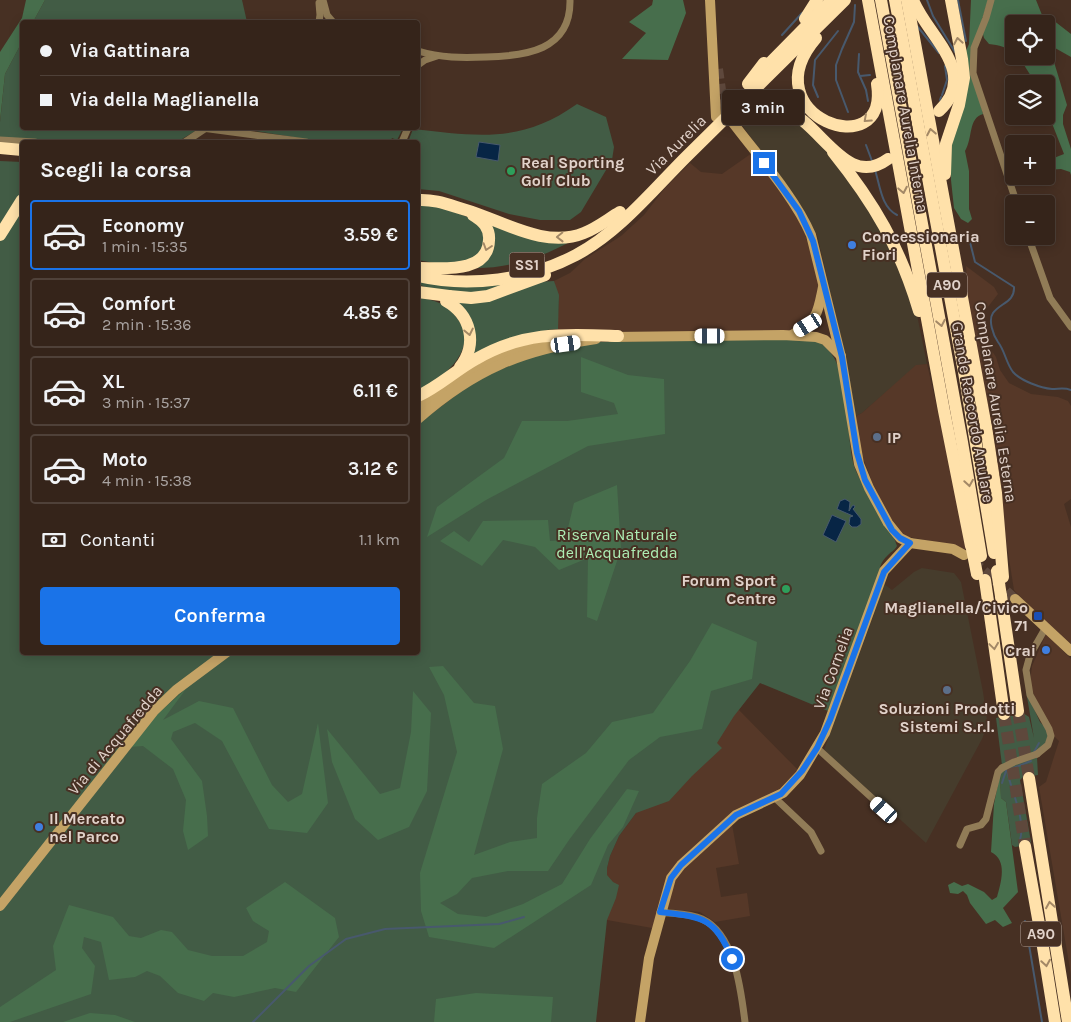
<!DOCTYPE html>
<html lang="it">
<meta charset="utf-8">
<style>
:root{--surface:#35241a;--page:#403027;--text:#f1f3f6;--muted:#aaa4a2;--line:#4f4139;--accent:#1a73e8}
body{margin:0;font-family:Karla,sans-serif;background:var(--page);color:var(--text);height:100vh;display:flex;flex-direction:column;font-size:19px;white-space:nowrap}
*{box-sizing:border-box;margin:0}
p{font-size:16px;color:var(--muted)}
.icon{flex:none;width:28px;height:28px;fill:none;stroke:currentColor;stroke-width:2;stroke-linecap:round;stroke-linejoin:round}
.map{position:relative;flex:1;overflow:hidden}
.details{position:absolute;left:20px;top:140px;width:400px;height:515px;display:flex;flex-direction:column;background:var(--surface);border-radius:5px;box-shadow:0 2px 12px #0003,0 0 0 1px var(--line)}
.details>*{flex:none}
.banner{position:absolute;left:20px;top:20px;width:400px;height:110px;border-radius:5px;box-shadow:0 2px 12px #0003,0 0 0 1px var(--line);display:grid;align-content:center;height:110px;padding:0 20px;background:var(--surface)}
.buttons{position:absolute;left:1005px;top:15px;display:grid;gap:10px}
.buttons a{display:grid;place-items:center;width:50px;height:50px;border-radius:5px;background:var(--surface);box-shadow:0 2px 12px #0003,0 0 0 1px var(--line);font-size:25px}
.end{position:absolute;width:22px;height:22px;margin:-11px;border:6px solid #1a73e8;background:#fff;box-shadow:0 0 0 2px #fff}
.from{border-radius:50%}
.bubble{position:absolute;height:35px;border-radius:5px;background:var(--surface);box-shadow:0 2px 12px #0003,0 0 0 1px var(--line);font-size:16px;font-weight:600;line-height:35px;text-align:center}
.car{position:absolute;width:15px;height:30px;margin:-15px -8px;border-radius:6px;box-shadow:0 0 4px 1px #0007;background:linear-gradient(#fff 24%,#345 0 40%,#fff 0 76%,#345 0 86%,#fff 0)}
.banner b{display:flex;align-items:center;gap:18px;height:48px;font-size:19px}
.banner b+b{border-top:1px solid var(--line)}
.banner i{width:12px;height:12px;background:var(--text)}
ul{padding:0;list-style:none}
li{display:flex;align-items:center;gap:15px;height:70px;margin:0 10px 8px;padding:0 10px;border:2px solid var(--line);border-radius:5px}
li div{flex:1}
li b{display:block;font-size:19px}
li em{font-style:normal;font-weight:600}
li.on{border-color:var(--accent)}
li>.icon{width:45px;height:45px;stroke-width:1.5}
h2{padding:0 20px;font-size:22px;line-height:60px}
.pay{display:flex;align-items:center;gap:12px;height:55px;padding:0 20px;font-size:19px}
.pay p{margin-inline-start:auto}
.primary-button{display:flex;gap:10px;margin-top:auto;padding:10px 20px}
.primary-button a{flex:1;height:58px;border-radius:5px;background:var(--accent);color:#fff;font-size:20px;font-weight:600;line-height:58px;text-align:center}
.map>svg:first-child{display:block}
</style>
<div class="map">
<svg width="1071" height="1022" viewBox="0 0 1071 1022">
<rect width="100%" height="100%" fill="#473023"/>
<!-- commercial -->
<g fill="#463c2c">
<polygon points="760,113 789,116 797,120 832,157 884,232 916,310 927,364 916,366 862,413 856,416 843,346 817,235 800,205 739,121 748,115"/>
<polygon points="922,568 954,573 961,582 983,692 987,719 986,729 982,739 926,843 824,750 873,617 884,584 892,590 914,572"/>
</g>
<!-- built -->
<g fill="#563828">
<polygon points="752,153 795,211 804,230 818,280 819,291 816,304 809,319 789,331 589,332 557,331 559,301 554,281 570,273 585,259 621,236 644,215 665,188 690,163 701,172 722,174"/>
<polygon points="966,266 994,287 998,294 984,312 986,342 996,357 1000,370 1009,383 1031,394 1058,397 1068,401 1071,406 1071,499 1064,504 1071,527 1071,645 1047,625 1014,590 969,310"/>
<polygon points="927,364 942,429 968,550 947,544 904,536 897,531 874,491 870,476 860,451 856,416 862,413 916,365"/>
<polygon points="1046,634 1071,659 1071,975 1039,787 1046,782 1059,741 1053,735 1035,698 1030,682 1032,666"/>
<polygon points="746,700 739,710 799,771 776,794 734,813 675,867 652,928 607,920 607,868 610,856 619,836 636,813"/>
<polygon points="732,824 739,864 716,868 721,897 747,893 750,916 715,922 700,912 666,909 677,874"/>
</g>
<!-- green -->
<g fill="#425c45">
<polygon points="45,0 242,0 247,22 33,22"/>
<polygon points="22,42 22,128 176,128 197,130 177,142 62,142 0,137 0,122 5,74"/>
<path d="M577 104 606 117 614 147 612 160 581 212 570 220H540L509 214 439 191 418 189V142H408L413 129C477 136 521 144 577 104Z"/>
<polygon points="244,128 401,128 402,130 397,140 392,138 390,142 324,142 250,130"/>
<path d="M0 161 22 162V652H418V424L476 380 530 357 597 342 808 338C857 348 842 436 856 471 862 484 869 497 876 509 883 521 893 532 897 546 894 551 892 551 888 555 880 562 879 570 878 579L828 711 760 683 734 716 717 743 722 748 692 776 669 801 636 813 619 836 610 856 607 868V875L613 882 619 885 616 898 607 920 596 1022H0Z"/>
<polygon points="433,204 478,221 487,240 478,258 445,265 418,260 418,205"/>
<path d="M490 225 573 240C544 257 507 269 473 268Z"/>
<polygon points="418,280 523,280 482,294 435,291 418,284"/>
<polygon points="554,281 559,295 558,329 547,330 470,357 454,299 537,282"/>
<path d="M418 297C426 299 435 300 443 305 449 308 453 313 457 318 481 348 443 379 418 391Z"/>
<polygon points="1026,691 1040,722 1045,727 1049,738 1040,750 1002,765 996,718 1023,713 1029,717 1034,738"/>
<polygon points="1037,757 1038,775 1023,777 1020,780 1031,842 1029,845 1015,847 1012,845 1006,802 1001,798 1000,774 1007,767"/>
</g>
<!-- forest -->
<g fill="#476e4c">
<polygon points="26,0 45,0 33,22 22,22 22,42 5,74 0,121 0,52 22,18"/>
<polygon points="653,0 683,0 686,13 668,60 622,59 646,33 629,22 652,5"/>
<path d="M971 0H988L971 57 983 114C968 118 973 138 965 151L969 171V209L972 219 968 223 961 219 954 208 951 180V152L965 53 969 44Z"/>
<path d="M993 0H1036L1042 15 1053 20 1071 34V57L1055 48 1051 52 1067 105 1063 115V124L1071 149V175L1070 172 1061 169 1047 170 1046 161 1064 154 1046 108V84H1036L1024 65 1016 56H1046V24H1014V54C1007 47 999 45 989 44L984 38 983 34Z"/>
<polygon points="581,357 628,375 664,379 665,434 588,446 486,500 427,537 437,507 504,458 522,421 567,421 618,414 614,403 581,392"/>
<polygon points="617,485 621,549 597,621 587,617 588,558 559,570 535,547 503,540 482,566 440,541 454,531 469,542 483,521 548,520 550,541 565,540 574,503"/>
<polygon points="712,623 757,642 752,679 711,691 702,729 660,737 629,760 569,840 548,871 508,871 472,878 457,894 440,903 458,914 486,917 523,904 562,884 590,839 627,789 639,791 623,827 608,845 591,885 494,948 429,937 421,911 420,873 457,752 444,695 429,667 443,666 474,703 495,706 503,749 474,855 510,842 537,838 537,818 542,784 586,753 612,722 653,713 690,661"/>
<polygon points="186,689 163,720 199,701 233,708 272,785 288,802 302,794 318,723 328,803 307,833 269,829 222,741 195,723 173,732 171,739 202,781 207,816 208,836 188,850 183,831 186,800 173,769 143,746 129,747 152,719"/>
<polygon points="413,691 431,713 427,791 409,827 378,840 355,819 332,762 327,729 380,794 400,788 411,732"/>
<path d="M1000 774 1001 798 1006 802 1018 892 1003 908 1012 923 1003 927 995 920 986 924 970 903 967 895 963 891 958 894 950 893 948 885 954 882 962 886 968 884 984 892 992 900 997 897C1001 883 1008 860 991 852L994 804Z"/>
<polygon points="285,882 335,918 339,937 296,992 275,988 234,997 213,993 204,1001 178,993 160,976 147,971 135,977 109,980 101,942 84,937 82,948 95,966 91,994 10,1022 0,1022 0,1007 56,970 53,946 69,905 113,917 129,936 141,938 161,930 172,932 188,950 212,956 243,956 267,942 269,931 253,921 246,908"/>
<polygon points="476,993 553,997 551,1022 434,1022 436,999"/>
<polygon points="90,1013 115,1015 135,1022 63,1022"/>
</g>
<!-- water -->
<g fill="#072545" stroke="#48596d">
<polygon points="479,142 500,145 498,161 476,157"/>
<polygon points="845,499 850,502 849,511 852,506 854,505 855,507 853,509 861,519 861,524 857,527 852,527 849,524 850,517 853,516 837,509 840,501"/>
<polygon points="832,515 846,521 836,542 823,535"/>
</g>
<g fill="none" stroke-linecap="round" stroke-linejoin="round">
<!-- stream -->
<g stroke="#48596d" stroke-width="2">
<polyline points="927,0 933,16 955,52"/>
<polyline points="958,0 966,41"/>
<polyline points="917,26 939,53"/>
<polyline points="782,35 802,13"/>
<polyline points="859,54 858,72 866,90 868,101"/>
<polyline points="860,76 870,75"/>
<polyline points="942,95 947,80 945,66"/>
<polyline points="818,97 813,85 815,60 838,31"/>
<polyline points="940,100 941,97"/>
<polyline points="848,112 836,80 836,65 842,49 854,22 855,5"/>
<polyline points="866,145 872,161"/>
<path d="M875 170C880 185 881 207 897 215"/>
<path d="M968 234 975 262 1014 287C1015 302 1000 303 993 313 988 320 993 335 998 342 1005 351 1006 363 1013 372 1021 381 1041 388 1052 389 1059 389 1064 387 1071 390"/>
<polyline points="1034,752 1039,743"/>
<path d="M1007 770C1011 792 1026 818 1020 840"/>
<polyline points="1002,783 1006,771 1031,761"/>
<polyline points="1025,921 1042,1022"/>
<polyline points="253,1022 309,966 346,939 385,929 499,924 524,917"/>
</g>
<!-- secondary-tunnel -->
<g stroke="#5e483c" stroke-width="10" stroke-dasharray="10 5" stroke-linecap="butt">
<polyline points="718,69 722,97 731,120"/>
<polyline points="973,561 1015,599"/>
</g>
<!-- highway-tunnel -->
<g stroke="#5e483c" stroke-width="12" stroke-dasharray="12 6" stroke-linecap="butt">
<polyline points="1018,711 1029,778"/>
<polyline points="1004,714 1025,846"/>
</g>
<!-- street -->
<g stroke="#917c57" stroke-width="7">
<polyline points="323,0 327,15 333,22"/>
<polyline points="991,0 986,18 974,48 973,73 1017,204"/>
<polyline points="319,3 320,15 319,22"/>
<path d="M418 51C441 58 462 58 486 57 525 56 571 51 570 0"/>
<polyline points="418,65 425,60 437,56"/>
<polyline points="202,128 306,142"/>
<polyline points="0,140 35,142"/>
<polyline points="185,142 206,128"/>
<polyline points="402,142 408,128"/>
<polyline points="1028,236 1050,298 1071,327"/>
<polyline points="817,748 884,809"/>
<polyline points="1037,754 1048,745 1051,736 1049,729 1030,695 1026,670 1030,655 1046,627"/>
<polyline points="774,797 811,832 821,851"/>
<polyline points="960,845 967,829 981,825 986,819 998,772 1002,768"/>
<path d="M660 912C674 914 689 913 702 919 735 934 741 991 745 1022"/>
</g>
<!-- secondary -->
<g stroke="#c4a366" stroke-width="10">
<polyline points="710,0 716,117"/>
<path d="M733 123C758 156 795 197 811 235L841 357 859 464 869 488 888 523 900 538 910 543 953 549 964 555"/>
<path d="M792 335C818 319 817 316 823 287"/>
<polyline points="611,337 783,335 816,337 825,340 841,356"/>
<polyline points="418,408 484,362 511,351 549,341"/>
<path d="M418 419C475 369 522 350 596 339"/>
<polyline points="1015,599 1071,651"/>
<polyline points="0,906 154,711 176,690 227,652"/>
<polyline points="640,1022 649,958 671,878 681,865 736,815 783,793 800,775 825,733 884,571 910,543"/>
</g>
<!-- highway -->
<g stroke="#ffe1aa" stroke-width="12">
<polyline points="868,0 944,411 971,546"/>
<polyline points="881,0 962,442 981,556"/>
<polyline points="895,0 964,372 994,553"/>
<polyline points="907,0 986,427 996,493 1003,577"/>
<path d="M913 0C927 36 980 72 939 111"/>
<polyline points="805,19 817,0"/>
<path d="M816 38C749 116 890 167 877 84"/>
<polyline points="762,71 832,0"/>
<polyline points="748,84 764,63"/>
<path d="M733 118C808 64 831 201 888 159"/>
<polyline points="0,148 22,150"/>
<path d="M833 152C874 203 900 247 919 311"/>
<polyline points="945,174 946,144 959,105 964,78 962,59 951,0"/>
<path d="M418 200C435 199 449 205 466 210 503 221 545 249 584 233 597 228 608 219 620 212"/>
<polyline points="0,235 22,200"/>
<path d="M420 268C442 268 488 274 489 240 490 228 483 221 473 215"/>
<path d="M418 276C469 288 529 280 576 255 619 232 652 191 686 157 739 105 792 52 845 0"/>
<polyline points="449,296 471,298 488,296 545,275"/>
<path d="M446 301C471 315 478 344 460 367"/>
<path d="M418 396C438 387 456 370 476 359 524 331 564 334 618 336"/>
<polyline points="985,580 1004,714"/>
<polyline points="1001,596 1018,711"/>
<polyline points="1029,778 1068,1022"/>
<polyline points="1025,846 1042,941 1055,1022"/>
</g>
<!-- street-bridge -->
<polyline stroke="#917c57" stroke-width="7" points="1002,768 1014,762 1037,754"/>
<!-- highway-bridge -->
<g stroke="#ffe1aa" stroke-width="12">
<polyline points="418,292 449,296"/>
<polyline points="972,549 977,574"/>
<polyline points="997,571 1001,596"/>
</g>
</g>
<!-- one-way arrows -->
<defs><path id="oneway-chevron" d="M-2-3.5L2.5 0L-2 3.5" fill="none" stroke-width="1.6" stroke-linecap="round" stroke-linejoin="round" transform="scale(1.25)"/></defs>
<g stroke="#a38866">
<use href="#oneway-chevron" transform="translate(958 41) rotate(-100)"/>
<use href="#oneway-chevron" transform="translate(867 119) rotate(138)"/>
<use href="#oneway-chevron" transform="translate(931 132) rotate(-101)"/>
<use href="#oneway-chevron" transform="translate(903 190) rotate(79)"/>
<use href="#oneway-chevron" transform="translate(560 237) rotate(179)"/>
<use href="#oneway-chevron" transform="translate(487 247) rotate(108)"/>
<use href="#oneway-chevron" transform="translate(941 323) rotate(79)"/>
<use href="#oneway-chevron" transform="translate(469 332) rotate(78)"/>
<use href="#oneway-chevron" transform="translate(969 483) rotate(81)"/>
<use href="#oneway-chevron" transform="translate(994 646) rotate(82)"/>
<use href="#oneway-chevron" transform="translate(1050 905) rotate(-99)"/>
<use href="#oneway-chevron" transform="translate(1046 963) rotate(81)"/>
</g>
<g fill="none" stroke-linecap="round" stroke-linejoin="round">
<!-- route -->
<path stroke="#1a73e8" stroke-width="6" d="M732 959C715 917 702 917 660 912L671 878 681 865 736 815 781 794 802 771 817 748 830 720 884 572 910 543 900 538 892 530 865 480 857 453 842 357 813 241 799 211 764 163"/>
</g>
<!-- markers -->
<g fill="#2e9e5b" stroke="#473023" stroke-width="2">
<circle cx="511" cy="171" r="5"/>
<circle cx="786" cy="589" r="5"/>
</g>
<g fill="#3f7fe0" stroke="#473023" stroke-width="2">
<circle cx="852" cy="245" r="5"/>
<circle cx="1046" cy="650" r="5"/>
<circle cx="39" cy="827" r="5"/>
</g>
<g fill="#5c6f8a" stroke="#473023" stroke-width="2">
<circle cx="877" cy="437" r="5"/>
<circle cx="947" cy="690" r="5"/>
</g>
<rect fill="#1a4fb4" stroke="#473023" stroke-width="2" x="1033" y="611" width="10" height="10" rx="2.5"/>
<g text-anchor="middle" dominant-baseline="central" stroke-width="4" stroke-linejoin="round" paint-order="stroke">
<!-- shield labels -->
<g fill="#473023" stroke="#b3a198" stroke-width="1">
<rect x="509.5" y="252.5" width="35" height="25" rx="4"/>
<rect x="927" y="272.5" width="40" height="25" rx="4"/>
<rect x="1021" y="921.5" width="40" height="25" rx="4"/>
</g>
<g font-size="15" font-weight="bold" fill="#e1d2ca">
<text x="527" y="265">SS1</text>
<text x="947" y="285">A90</text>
<text x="1041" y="934">A90</text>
</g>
<!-- street labels -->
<g font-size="16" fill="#e1d2ca" stroke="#473023">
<text transform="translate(906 114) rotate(80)">Complanare Aurelia Interna</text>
<text transform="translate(676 145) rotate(-45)">Via Aurelia</text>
<text transform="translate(996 402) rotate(81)">Complanare Aurelia Esterna</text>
<text transform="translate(973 412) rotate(80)">Grande Raccordo Anulare</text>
<text transform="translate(833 668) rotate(-70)">Via Cornelia</text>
<text transform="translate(115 740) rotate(-50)">Via di Acquafredda</text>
</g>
<!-- poi labels -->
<g font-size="16" font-weight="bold" fill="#e1d2ca" stroke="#473023" text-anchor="start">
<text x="521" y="162">Real Sporting<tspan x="521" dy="18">Golf Club</tspan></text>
<text x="862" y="236">Concessionaria<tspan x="862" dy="18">Fiori</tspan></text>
<text x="887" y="437">IP</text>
<text x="776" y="580" text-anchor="end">Forum Sport<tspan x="776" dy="18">Centre</tspan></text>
<text x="1028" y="607" text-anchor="end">Maglianella/Civico<tspan x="1028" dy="18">71</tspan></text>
<text x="1036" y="650" text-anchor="end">Crai</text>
<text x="947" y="708" text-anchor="middle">Soluzioni Prodotti<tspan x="947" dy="18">Sistemi S.r.l.</tspan></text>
<text x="49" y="818">Il Mercato<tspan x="49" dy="18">nel Parco</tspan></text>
</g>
<!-- park labels -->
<g font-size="16" fill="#adedb4" stroke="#473023">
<text x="617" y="534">Riserva Naturale<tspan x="617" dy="18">dell'Acquafredda</tspan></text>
</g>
</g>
</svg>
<div class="buttons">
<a><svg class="icon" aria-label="locate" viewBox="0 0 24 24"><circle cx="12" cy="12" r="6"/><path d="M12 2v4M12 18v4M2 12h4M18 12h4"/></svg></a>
<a><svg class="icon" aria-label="layers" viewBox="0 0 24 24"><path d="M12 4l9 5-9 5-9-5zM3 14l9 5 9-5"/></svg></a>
<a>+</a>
<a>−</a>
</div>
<i class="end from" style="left:732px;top:959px"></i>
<i class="end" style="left:764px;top:163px"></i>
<div class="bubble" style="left:722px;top:90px;width:82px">3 min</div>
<i class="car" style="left:808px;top:325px;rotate:239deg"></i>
<i class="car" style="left:710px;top:336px;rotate:270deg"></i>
<i class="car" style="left:566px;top:344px;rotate:82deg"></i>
<i class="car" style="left:884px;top:810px;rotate:312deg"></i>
<div class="banner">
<b><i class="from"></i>Via Gattinara</b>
<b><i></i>Via della Maglianella</b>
</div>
<section class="details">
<h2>Scegli la corsa</h2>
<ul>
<li class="on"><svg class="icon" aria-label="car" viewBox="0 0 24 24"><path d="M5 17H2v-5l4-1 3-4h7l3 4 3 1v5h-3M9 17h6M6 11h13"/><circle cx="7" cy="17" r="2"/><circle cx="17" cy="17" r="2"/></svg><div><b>Economy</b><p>1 min · 15:35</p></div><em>3.59 €</em></li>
<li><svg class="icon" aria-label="car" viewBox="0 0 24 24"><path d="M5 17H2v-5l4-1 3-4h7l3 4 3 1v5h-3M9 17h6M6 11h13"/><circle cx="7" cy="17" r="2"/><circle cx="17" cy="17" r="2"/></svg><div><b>Comfort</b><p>2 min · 15:36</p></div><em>4.85 €</em></li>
<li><svg class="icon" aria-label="car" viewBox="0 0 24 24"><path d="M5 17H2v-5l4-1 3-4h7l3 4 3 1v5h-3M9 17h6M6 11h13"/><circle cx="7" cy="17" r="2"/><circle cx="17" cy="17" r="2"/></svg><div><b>XL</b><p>3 min · 15:37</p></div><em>6.11 €</em></li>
<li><svg class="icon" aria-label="car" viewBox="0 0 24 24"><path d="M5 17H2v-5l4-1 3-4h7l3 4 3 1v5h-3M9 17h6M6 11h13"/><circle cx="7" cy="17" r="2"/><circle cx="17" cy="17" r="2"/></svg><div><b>Moto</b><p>4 min · 15:38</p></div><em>3.12 €</em></li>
</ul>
<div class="pay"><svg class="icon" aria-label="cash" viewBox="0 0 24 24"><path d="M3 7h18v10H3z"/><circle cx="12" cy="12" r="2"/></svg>Contanti<p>1.1 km</p></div>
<div class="primary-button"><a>Conferma</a></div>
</section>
</div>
